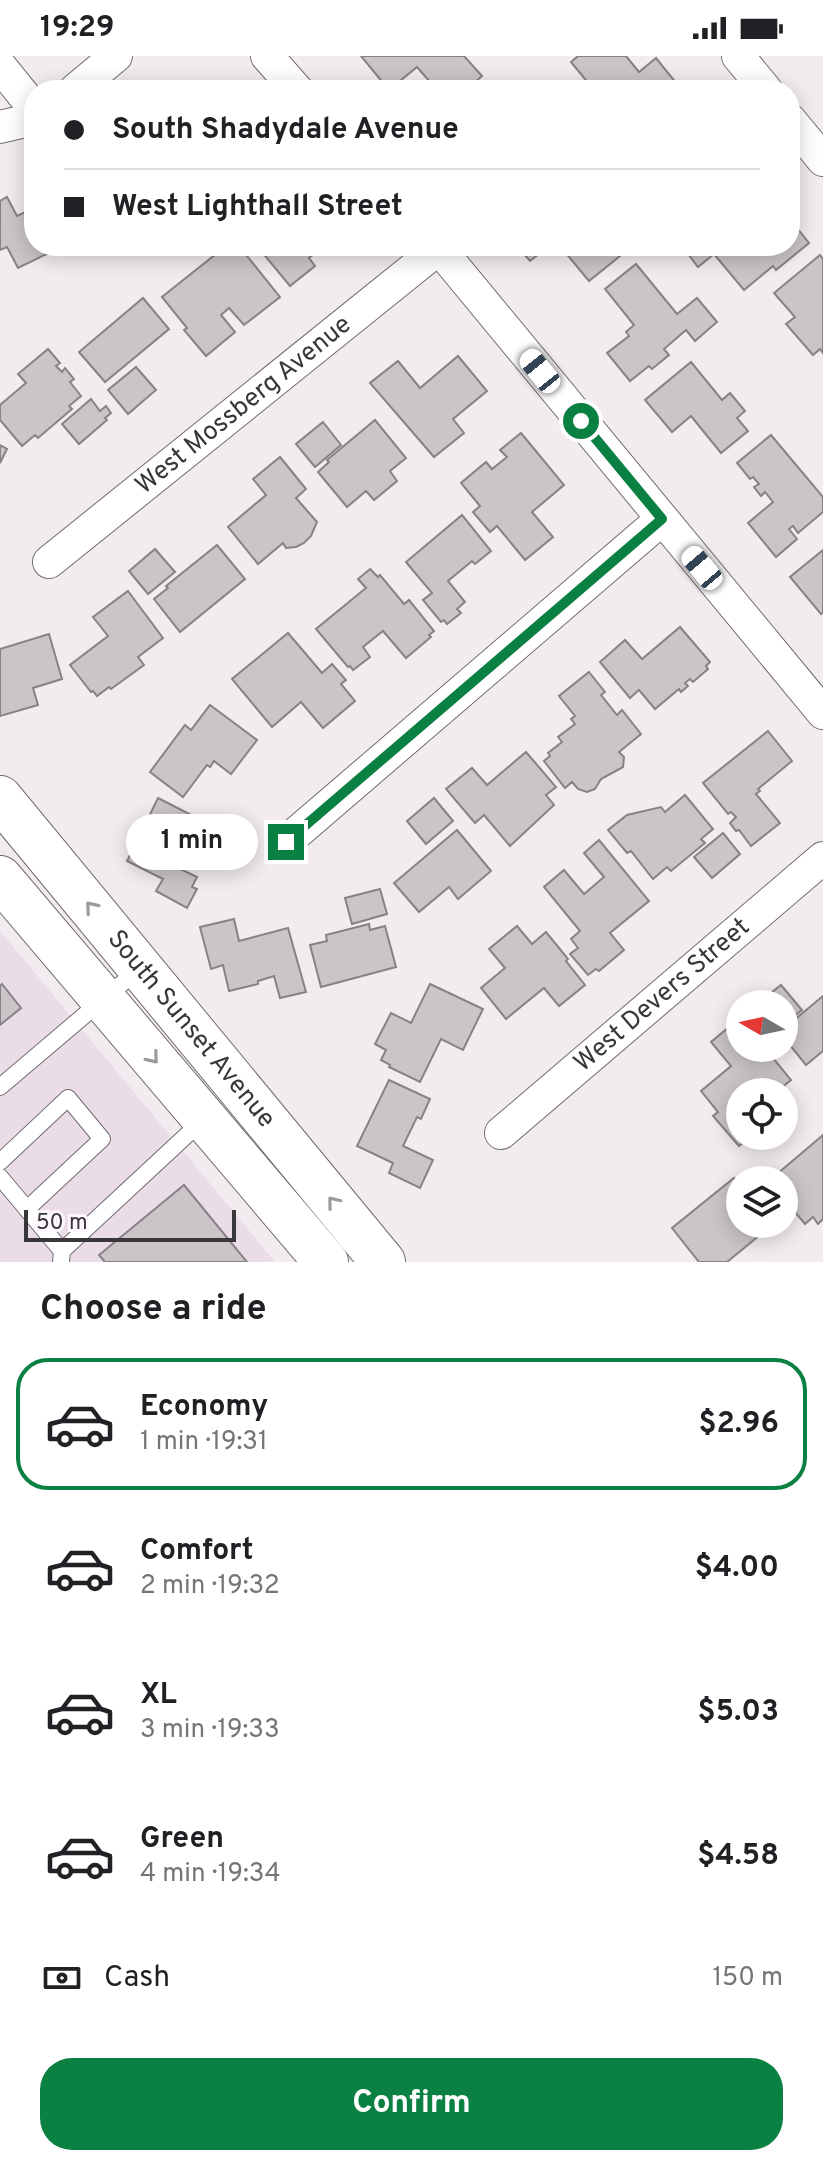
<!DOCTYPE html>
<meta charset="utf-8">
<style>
:root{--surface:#fff;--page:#f2f2f2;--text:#202124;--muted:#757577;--line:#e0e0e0;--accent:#0b8043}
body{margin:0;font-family:Overpass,sans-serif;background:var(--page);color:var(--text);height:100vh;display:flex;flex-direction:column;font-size:30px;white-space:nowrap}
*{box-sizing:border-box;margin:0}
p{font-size:26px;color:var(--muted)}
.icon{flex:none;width:44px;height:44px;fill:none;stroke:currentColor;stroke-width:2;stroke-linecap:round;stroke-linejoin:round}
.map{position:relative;height:1206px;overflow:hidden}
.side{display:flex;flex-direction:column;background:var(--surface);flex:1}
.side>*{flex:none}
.banner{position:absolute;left:24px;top:24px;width:776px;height:176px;border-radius:32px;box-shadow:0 4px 20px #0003;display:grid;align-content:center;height:176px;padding:0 40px;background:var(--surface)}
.needle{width:52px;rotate:279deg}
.tools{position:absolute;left:726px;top:934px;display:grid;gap:16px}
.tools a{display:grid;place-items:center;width:72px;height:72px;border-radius:50%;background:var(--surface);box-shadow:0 4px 20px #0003;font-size:40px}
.scale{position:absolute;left:24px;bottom:20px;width:212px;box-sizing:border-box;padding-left:8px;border:4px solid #3a373a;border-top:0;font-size:22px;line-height:28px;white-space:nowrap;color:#3a373a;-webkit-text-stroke:6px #fff8fe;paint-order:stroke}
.end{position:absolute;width:36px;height:36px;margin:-18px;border:10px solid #0b8043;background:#fff;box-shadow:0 0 0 4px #fff}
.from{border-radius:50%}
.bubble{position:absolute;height:56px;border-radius:28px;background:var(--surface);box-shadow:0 4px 20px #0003;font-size:26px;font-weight:700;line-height:56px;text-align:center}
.car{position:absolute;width:24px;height:48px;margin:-24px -12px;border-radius:10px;box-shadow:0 0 6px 2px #0007;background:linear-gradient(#fff 24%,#345 0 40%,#fff 0 76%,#345 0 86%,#fff 0)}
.banner b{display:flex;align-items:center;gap:28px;height:76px;font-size:30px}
.banner b+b{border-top:2px solid var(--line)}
.banner i{width:20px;height:20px;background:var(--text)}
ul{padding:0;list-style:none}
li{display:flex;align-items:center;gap:24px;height:132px;margin:0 16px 12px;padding:0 24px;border:4px solid transparent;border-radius:32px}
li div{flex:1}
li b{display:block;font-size:30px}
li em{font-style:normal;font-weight:700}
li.on{border-color:var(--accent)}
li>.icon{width:72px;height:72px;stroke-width:1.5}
h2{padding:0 40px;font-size:36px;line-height:96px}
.pay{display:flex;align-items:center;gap:20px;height:88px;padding:0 40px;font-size:30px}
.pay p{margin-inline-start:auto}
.cta{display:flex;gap:16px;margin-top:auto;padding:16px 40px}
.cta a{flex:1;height:92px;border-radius:32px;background:var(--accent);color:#fff;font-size:32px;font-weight:700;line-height:92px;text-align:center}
.status{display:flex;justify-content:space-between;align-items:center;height:56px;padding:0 40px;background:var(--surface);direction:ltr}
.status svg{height:22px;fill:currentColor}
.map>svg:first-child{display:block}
</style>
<div class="status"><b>19:29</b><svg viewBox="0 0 49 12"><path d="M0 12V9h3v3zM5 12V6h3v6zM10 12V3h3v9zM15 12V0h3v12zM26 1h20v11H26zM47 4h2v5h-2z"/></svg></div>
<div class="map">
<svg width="823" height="1206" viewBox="0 0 823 1206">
<rect width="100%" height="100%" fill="#f2ebf0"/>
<!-- built -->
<polygon fill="#eadde8" points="0,875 158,1065 275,1206 0,1206"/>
<!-- building -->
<g fill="#cbc4c9" stroke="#888287" stroke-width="2">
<polygon points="361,0 464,0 482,20 466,34 437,34 417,11 389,34"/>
<polygon points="578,0 626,0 639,16 656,2 677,28 670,34 594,34 571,6"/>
<polygon points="227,26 233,34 217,34"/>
<polygon points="7,141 17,160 34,152 34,190 63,190 18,212 7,191 0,194 0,145"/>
<polygon points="790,163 809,187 776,214 773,210 744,234 714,198 698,211 682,190 790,190"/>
<polygon points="226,190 239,190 280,241 244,269 229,252 221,259 235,276 206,300 184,274 187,272 162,241"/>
<polygon points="257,190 323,190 309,202 315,210 290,230"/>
<polygon points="517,190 557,190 551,195 548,191 530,205"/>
<polygon points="560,190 628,190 623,194 625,196 589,225"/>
<polygon points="820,199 823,203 823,297 820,293 813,299 786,268 795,261 774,237"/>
<polygon points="636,208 677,258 697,242 717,266 695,285 686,274 664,293 669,299 652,313 649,310 630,325 607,297 629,280 626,276 634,269 605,233"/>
<polygon points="143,242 169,273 105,326 79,296"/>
<polygon points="48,293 60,307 56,310 62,316 65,312 74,323 70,326 81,340 69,350 72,353 38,382 35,379 22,390 0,364 0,349 26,327 18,318"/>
<polygon points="458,300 487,335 453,363 464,377 434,401 370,327 398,305 420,332"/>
<polygon points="691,306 722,344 730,337 745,355 737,362 748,375 721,397 691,360 672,376 645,344"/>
<polygon points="136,311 156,334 128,358 108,334"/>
<polygon points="91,343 100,355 106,350 111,357 105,362 107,364 79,388 62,368"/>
<polygon points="375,364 406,402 390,415 397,425 374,444 366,435 347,451 318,416 329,406 327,404"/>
<polygon points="323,366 341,389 315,411 296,388"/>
<polygon points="521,377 564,429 532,456 553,481 525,504 497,470 490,476 473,456 480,450 461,427 486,406 492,413 507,401 500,394"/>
<polygon points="771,379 823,441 823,456 798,477 793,470 789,473 797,483 776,501 748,467 773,446 765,436 761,440 754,431 759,428 753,421 750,423 737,407"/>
<polygon points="0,389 7,393 0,407"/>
<polygon points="280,401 306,433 296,442 317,466 311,480 304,487 296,491 286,492 283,487 258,508 228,471 266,439 253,423"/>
<polygon points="462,459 491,495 475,508 472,505 448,525 465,546 457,553 461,557 447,568 444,564 441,566 423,544 432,537 406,506"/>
<polygon points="217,489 245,523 180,576 154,543 168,532 166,530"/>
<polygon points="155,493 175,516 148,538 129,515"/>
<polygon points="823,494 823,557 821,558 790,521"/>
<polygon points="370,513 378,521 380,519 404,548 409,544 434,575 429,579 431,581 406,602 383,575 363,591 370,601 353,614 350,610 348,611 316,573 366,532 358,523"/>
<polygon points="128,535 163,582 138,601 144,609 111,633 109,631 97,640 93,635 91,636 70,609 108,580 93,561"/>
<polygon points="680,571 710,606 706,610 708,613 693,626 690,623 685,627 688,630 681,636 679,633 655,653 639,634 630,642 600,606 625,584 642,603"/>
<polygon points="288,577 322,617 332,608 346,624 341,628 355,645 323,672 301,646 272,671 232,623"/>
<polygon points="49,578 62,623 33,632 38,649 0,660 0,593"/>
<polygon points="589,616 605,636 601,639 617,659 622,654 641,678 619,696 624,701 623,711 601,723 595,733 587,736 578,733 572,726 565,732 544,705 550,700 548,697 562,686 558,681 575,668 571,663 575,660 559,640"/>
<polygon points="210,649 257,684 231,718 214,705 210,711 207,709 183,741 150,716 185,669 191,674"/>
<polygon points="768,675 792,705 758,733 760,735 756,738 780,767 751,790 739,774 736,775 730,767 736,761 731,756 728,758 703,727"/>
<polygon points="526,696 556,731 546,739 554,749 510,790 484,759 475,767 446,733 472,712 487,729"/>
<polygon points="685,739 713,773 701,783 705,787 671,815 667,811 653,823 631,795 627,797 608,774 627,759 661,751 665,756"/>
<polygon points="158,742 199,763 189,782 185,780 170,808 197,821 192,831 197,833 187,852 156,835 163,823 127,805"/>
<polygon points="434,742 453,765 426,788 407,765"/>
<polygon points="457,774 491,815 458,843 449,831 419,856 394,827"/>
<polygon points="723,777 740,798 712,822 694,801"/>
<polygon points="599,784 649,845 610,877 624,894 599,915 596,913 588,919 570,898 578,892 571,883 580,875 544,831 564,814 584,838 604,821 584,797"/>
<polygon points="380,833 387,858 352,868 345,842"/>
<polygon points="234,863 239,885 288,872 306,936 280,942 274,920 258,925 258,928 229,935 223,909 211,913 200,871"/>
<polygon points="369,868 370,874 385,870 396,911 321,931 310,889 327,885 326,879"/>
<polygon points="517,870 532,888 546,876 568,903 566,905 585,929 559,950 544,932 506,963 481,932 505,912 489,893"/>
<polygon points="2,928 21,952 0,969 0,930"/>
<polygon points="430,928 483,953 463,994 441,983 420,1026 389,1011 390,1009 381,1004 386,994 375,988 391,957 411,967"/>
<polygon points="781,929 802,954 784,968 784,948 757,948"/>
<polygon points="823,940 823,995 806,1009 784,982 784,976 795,967 793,965"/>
<polygon points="740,962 740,992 765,992 791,1024 776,1036 740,1036 740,1080 751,1080 739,1090 713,1060 718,1056 701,1035 731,1010 711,986"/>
<polygon points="389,1024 430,1043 421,1063 417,1061 403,1090 433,1104 420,1132 389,1117 393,1107 357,1090"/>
<polygon points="823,1079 823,1163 818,1168 813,1161 805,1168 784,1143 784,1138 789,1134 784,1124 777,1118"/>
<polygon points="734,1122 740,1129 740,1168 761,1168 765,1175 727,1206 699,1206 672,1172"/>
<polygon points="184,1129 247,1206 105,1206 99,1199"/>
</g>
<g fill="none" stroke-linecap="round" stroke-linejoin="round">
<!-- service casing -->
<g stroke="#716b70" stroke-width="18">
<g id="service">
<polyline points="0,1031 139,913"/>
<polyline points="0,1106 68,1042 102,1083 27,1153"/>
<polyline points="0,1121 62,1195"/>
<polyline points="61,1206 62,1195 203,1064"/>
</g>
</g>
<!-- minor casing -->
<g stroke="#716b70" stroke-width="34">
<g id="minor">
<polyline points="267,0 297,34"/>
<polyline points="738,0 766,34"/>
<polyline points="0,10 34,52"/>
<polyline points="75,34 116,0"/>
<polyline points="790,64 823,104"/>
<polyline points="0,71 34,63"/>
<polyline points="437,190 823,657"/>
<path id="s1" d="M49 506 439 192"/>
<polyline points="286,786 662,463"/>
<path id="s2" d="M501 1077 823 802"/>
</g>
</g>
<!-- primary casing -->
<g stroke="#716b70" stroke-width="46">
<g id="primary">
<path id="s3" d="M0 742 383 1206"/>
<polyline points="0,822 326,1206"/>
</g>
</g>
<!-- service -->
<use href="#service" stroke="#fff" stroke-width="16"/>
<!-- minor -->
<use href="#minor" stroke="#fff" stroke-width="32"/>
<!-- primary -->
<use href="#primary" stroke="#fff" stroke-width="44"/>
</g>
<!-- one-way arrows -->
<defs><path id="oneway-chevron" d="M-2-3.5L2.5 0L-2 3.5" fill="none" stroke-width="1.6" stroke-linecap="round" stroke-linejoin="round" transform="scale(2)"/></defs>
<g stroke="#9c9b9c">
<use href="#oneway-chevron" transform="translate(91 851) rotate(-130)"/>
<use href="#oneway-chevron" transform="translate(153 1002) rotate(50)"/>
<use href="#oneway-chevron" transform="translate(333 1146) rotate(-129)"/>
</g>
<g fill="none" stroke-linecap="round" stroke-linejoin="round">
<!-- route -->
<polyline stroke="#0b8043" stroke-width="10" points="286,786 662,463 581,365"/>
</g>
<g text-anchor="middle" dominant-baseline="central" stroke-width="6" stroke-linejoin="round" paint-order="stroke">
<!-- street labels -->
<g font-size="26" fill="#3a373a" stroke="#fff8fe">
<text stroke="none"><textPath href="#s1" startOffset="250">West Mossberg Avenue</textPath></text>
<text stroke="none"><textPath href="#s2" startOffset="212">West Devers Street</textPath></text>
<text stroke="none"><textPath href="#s3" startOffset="300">South Sunset Avenue</textPath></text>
</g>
</g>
</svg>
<div class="tools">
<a><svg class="needle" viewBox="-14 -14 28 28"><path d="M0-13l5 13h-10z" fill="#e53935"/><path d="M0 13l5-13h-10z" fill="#757577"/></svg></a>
<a><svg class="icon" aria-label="locate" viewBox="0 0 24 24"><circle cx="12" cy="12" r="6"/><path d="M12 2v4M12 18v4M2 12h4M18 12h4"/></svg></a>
<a><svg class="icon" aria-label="layers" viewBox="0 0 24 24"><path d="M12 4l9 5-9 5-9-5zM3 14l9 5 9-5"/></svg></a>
</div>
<div class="scale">50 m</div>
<i class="end from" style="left:581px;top:365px"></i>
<i class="end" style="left:286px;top:786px"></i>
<div class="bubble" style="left:126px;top:758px;width:132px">1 min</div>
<i class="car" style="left:540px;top:315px;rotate:321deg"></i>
<i class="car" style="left:702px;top:512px;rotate:320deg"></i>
<div class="banner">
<b><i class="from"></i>South Shadydale Avenue</b>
<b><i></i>West Lighthall Street</b>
</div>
</div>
<section class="side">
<h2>Choose a ride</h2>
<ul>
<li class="on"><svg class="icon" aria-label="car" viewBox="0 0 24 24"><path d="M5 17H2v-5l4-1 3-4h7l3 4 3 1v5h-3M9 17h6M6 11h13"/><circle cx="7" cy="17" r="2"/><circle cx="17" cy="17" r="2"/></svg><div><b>Economy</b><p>1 min · 19:31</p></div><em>$2.96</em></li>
<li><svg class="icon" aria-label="car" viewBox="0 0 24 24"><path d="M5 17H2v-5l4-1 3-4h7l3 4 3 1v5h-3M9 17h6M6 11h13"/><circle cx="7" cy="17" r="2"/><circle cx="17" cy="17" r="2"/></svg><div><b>Comfort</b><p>2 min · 19:32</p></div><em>$4.00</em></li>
<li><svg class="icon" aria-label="car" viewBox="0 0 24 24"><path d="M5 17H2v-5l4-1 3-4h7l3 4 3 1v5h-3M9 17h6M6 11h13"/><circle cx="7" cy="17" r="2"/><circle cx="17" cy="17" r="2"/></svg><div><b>XL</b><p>3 min · 19:33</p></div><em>$5.03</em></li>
<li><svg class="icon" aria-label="car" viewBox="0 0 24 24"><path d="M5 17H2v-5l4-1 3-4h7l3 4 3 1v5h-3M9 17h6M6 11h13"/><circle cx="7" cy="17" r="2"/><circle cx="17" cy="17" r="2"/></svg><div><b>Green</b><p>4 min · 19:34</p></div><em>$4.58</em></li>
</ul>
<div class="pay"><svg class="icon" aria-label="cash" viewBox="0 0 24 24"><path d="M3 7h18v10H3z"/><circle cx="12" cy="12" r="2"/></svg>Cash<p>150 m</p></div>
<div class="cta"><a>Confirm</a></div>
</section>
